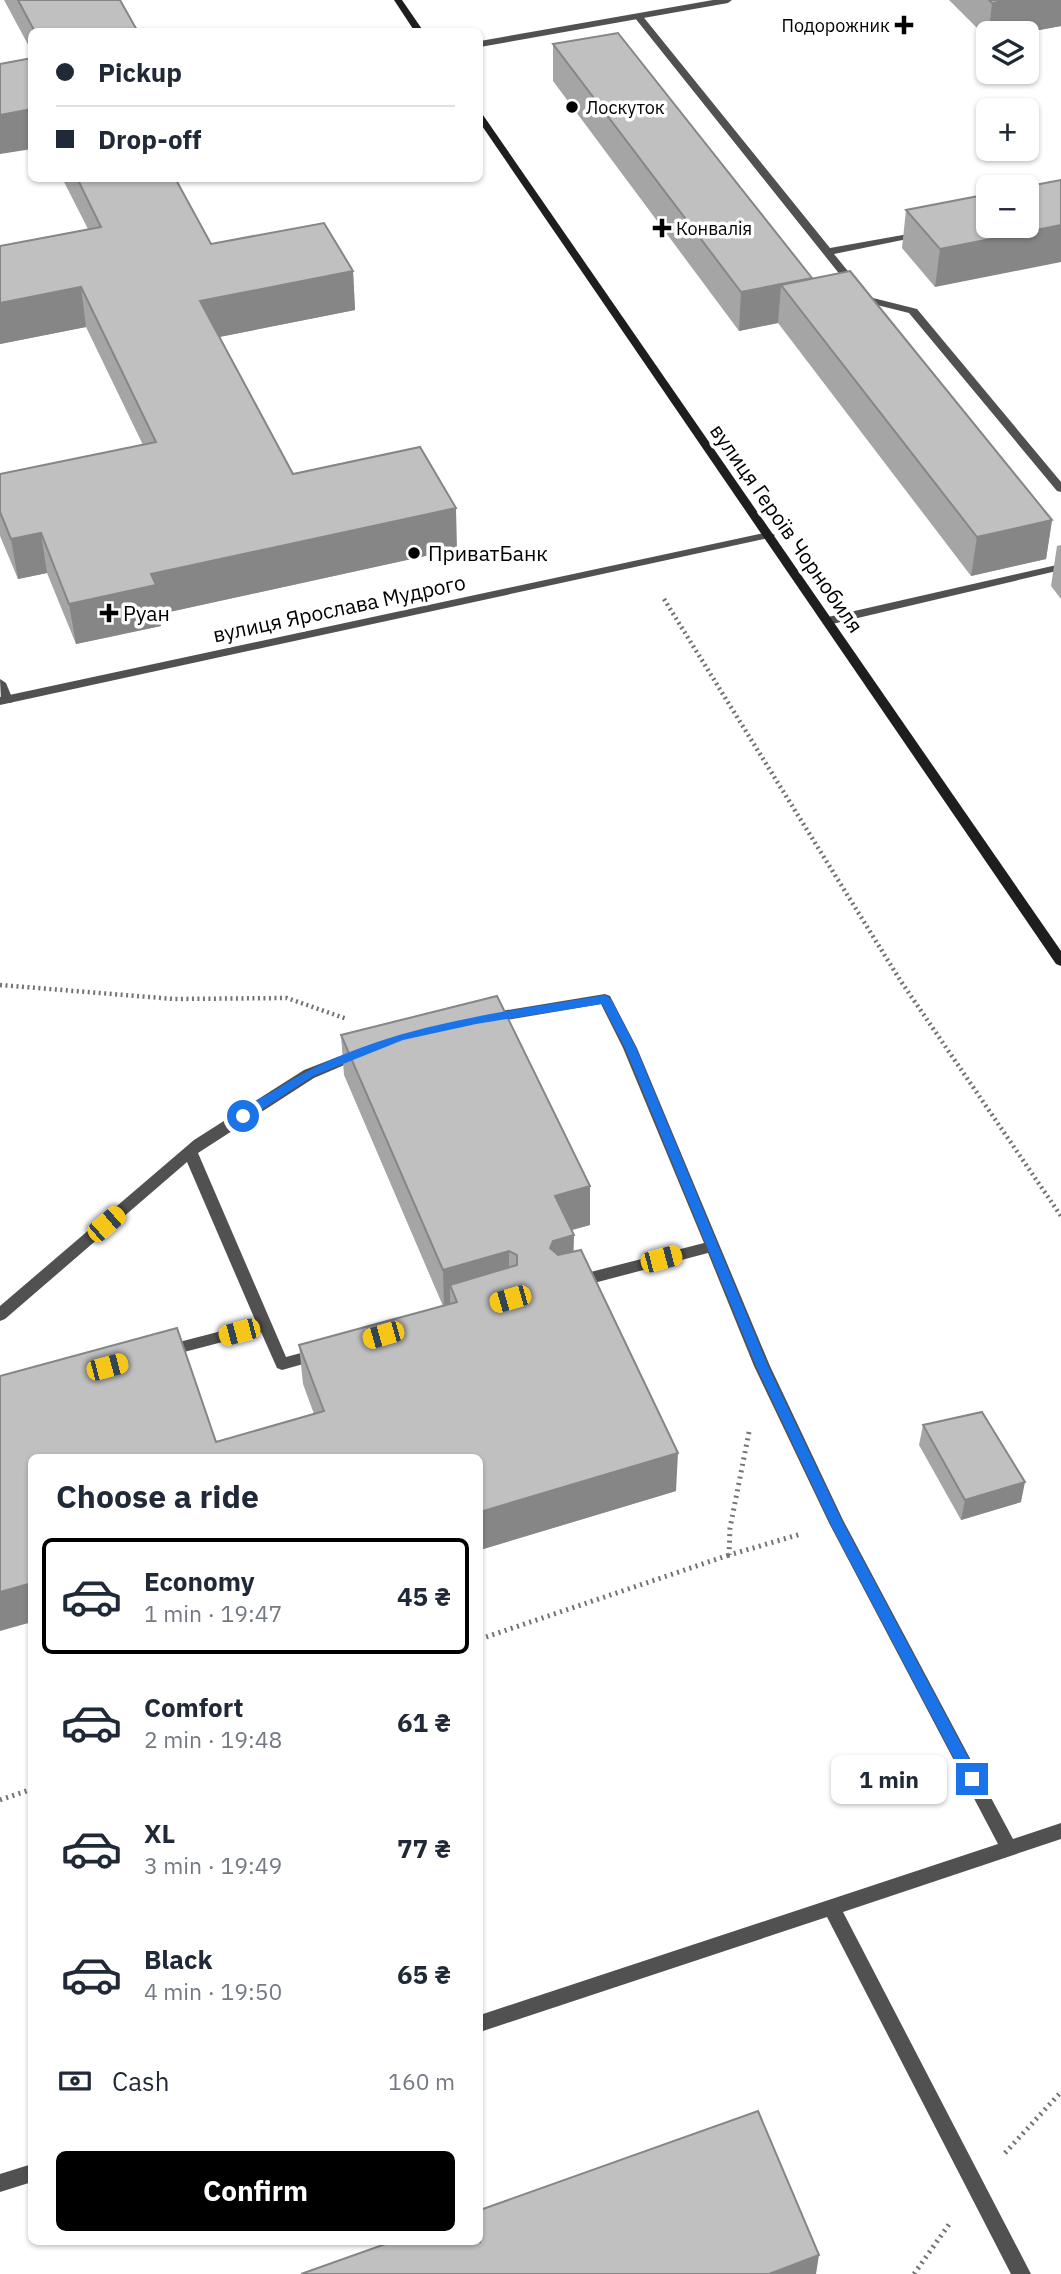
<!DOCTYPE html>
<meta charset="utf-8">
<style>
:root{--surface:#fff;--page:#f2f2f3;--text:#1f2937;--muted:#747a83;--line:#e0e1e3;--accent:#000}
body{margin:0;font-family:"IBM Plex Sans",sans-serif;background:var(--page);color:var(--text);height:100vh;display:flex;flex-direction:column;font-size:26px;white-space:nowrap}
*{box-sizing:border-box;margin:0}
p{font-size:23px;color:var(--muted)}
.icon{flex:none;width:38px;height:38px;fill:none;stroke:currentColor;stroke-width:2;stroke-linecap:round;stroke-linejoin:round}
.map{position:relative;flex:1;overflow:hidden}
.sheet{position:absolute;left:28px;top:1454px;width:455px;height:791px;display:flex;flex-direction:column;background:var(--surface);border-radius:10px;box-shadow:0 2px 5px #0004}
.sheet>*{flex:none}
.guide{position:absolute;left:28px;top:28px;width:455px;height:154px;border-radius:10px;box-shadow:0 2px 5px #0004;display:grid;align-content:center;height:154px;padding:0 28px;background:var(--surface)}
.controls{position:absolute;left:976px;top:21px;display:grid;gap:14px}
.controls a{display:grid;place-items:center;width:63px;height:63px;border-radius:10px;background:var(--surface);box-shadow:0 2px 5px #0004;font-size:35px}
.end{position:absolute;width:32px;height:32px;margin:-16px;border:9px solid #1a73e8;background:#fff;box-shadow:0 0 0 4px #fff}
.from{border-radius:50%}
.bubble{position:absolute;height:49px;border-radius:10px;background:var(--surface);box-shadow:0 2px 5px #0004;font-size:23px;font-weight:800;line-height:49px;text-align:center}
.car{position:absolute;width:21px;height:42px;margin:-21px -10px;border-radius:9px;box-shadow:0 0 5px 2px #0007;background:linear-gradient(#f5c518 24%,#345 0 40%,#f5c518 0 76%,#345 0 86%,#f5c518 0)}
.guide b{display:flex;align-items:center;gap:24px;height:66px;font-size:26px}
.guide b+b{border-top:2px solid var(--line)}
.guide i{width:18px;height:18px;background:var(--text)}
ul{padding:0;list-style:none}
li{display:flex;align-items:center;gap:21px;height:116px;margin:0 14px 10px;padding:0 14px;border:4px solid transparent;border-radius:10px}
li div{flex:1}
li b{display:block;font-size:26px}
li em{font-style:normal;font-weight:800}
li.active{border-color:var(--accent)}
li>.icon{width:63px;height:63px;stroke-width:1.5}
h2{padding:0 28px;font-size:32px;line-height:84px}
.pay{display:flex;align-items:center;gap:18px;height:77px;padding:0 28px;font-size:26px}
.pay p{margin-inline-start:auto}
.action{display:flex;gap:14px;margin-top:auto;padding:14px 28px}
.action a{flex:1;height:80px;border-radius:10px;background:var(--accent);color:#fff;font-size:28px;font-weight:800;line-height:80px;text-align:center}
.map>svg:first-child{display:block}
</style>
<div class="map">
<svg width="1061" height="2274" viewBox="0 0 1061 2274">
<rect width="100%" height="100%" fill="#fff"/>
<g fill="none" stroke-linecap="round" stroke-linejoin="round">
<!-- path-far1 -->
<g stroke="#737373" stroke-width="4.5" stroke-dasharray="2 3.5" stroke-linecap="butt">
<polyline points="664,599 900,980 1061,1216"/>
<polyline points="0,985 174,999 287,998 347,1019"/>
</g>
<!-- path -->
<g stroke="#737373" stroke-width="5" stroke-dasharray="2 4.5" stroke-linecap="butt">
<polyline points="749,1432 730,1528 729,1555 801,1534"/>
<polyline points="480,1639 729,1555"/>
<polyline points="0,1800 32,1789"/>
<polyline points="1005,2153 1061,2092"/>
<polyline points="914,2274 950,2223"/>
</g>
<!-- lane -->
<g fill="#515151" fill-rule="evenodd">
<polygon points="635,14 641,14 830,248 925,231 927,233 922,236 834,254 869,297 917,309 1061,482 1061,492 1057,491 909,313 861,301 635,18"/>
<polygon points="1061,564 1061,570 828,625 822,621 828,617"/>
<polygon points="0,679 6,683 13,700 11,703 3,703 1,700"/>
<polygon points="605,994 610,996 637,1048 770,1366 843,1520 1013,1839 1061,1823 1061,1839 843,1912 1031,2274 1011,2274 827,1917 480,2032 480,2015 998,1844 829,1523 754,1366 708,1253 575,1288 570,1286 568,1282 570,1278 575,1276 704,1243 623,1048 601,1004 489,1023 482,1018 489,1013"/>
<polygon points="358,1049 365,1054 363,1057 314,1078 198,1153 286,1357 316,1349 321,1351 323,1355 321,1359 282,1370 277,1368 261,1332 165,1357 160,1355 158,1351 160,1347 256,1322 187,1162 5,1319 0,1321 0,1306 194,1140 304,1070"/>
<polygon points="32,2164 32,2182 0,2192 0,2174"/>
</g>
<!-- street -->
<g fill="#515151" fill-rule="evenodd">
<polygon points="713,0 732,0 728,3 480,47 480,41"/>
<polygon points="769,532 775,535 773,537 0,705 0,697"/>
</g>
<!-- secondary -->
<g fill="#1e1e1e" fill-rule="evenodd">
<polygon points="394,0 402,0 424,32 415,32"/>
<polygon points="480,114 483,115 1061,951 1061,966 1056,964 480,123"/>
</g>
</g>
<!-- wall -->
<g fill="#a5a5a5">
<polygon points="4,0 120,0 138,32 32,32 32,52"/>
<polygon points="949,0 1061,0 1061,26 1023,33 989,33 989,39 988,39"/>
<polygon points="553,44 812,279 1052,520 1046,559 971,576 778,323 739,331 553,81"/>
<polygon points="62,178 175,178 211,244 353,271 355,310 219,337 293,474 457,549 160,614 161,626 76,644 47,573 18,579 0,536 0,474 143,445 86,327 0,344 0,246 88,229"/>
<polygon points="989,194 935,287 902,248 906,210"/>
<polygon points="1061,545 1061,599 1051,586 1057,546"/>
<polygon points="341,1035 590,1225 571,1230 573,1252 676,1491 480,1550 480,1458 216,1442 314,1414 303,1384 299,1345 443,1306 344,1075"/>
<polygon points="923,1425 1021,1502 961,1520 919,1445"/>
</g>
<!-- shaded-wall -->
<g fill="#868686">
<polygon points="1010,0 1061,0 1061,26 1023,33 989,33 989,39 988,39 992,3"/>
<polygon points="32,109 32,149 0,154 0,115"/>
<polygon points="1061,225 1061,262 935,287 940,249"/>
<polygon points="353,271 355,310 204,340 200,301"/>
<polygon points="781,285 778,323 739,331 741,292"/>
<polygon points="81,287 86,327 0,344 0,303"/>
<polygon points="456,508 457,549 160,614 161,626 76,644 69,604 151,574"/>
<polygon points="1052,520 1046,559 971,576 977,537"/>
<polygon points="41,533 47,573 18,579 11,539"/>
<polygon points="590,1186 590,1225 554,1235 555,1196"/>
<polygon points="574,1235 573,1274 550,1248 553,1241"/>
<polygon points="509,1251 509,1290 457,1302 450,1285 450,1307 444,1309 443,1270"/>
<polygon points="678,1453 676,1491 480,1550 480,1512"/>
<polygon points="1025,1482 1021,1502 961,1520 965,1500"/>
<polygon points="32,1583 32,1622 0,1631 0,1592"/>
<polygon points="819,2255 816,2274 769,2274"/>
</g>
<!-- building -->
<g fill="#c0c0c0" stroke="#868686" stroke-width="2">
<polygon points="18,0 120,0 138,32 35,32"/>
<polygon points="989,0 1010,0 992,3"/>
<polygon points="618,33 812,278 741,292 553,44"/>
<polygon points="32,58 32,109 0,115 0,64"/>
<polygon points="77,178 175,178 211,244 324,223 353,271 200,301 293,474 420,447 456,508 151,574 156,585 69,604 41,533 11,539 0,512 0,474 156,442 81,287 0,303 0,246 101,227"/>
<polygon points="1061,180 1061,225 940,249 906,210 989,194 989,226 1027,226 1027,187 1024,187"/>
<polygon points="850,271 1052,520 977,537 781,285"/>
<polygon points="497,996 590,1186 555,1196 574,1235 553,1241 550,1248 558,1255 581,1250 678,1453 480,1512 480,1458 32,1458 32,1583 0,1592 0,1376 177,1328 216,1442 324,1411 299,1345 457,1302 450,1285 517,1265 517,1255 509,1251 443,1270 341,1035"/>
<polygon points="982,1412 1025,1482 965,1500 923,1425"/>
<polygon points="758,2111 819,2255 769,2274 301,2274 391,2242 480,2242 480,2210"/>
</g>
<!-- route -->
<path fill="#1a73e8" d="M605 995 611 999 636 1048 768 1366 842 1521 977 1774V1783H967L832 1527 756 1366 625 1048 602 1004 476 1024 403 1040 313 1076 247 1119 243 1120 237 1116C247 1104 264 1097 277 1089 375 1026 493 1014 605 995Z"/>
<!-- markers -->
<g fill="#000" stroke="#fff" stroke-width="2.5">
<path d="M900.5 14.5h7v7h7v7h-7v7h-7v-7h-7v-7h7z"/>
<circle cx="572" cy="107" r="7"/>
<path d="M658.5 217.5h7v7h7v7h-7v7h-7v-7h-7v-7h7z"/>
<circle cx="414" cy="553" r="7"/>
<path d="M105.5 602.5h7v7h7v7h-7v7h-7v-7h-7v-7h7z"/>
</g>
<g text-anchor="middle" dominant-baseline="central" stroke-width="7" stroke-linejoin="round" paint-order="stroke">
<!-- far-poi labels -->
<g font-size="18" fill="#000" stroke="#fff" text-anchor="start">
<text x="890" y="25" text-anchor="end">Подорожник</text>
<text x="586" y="107">Лоскуток</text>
<text x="676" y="228">Конвалія</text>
</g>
<!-- street labels -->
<g font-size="21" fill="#000" stroke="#fff">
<text transform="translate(787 528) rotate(55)">вулиця Героїв Чорнобиля</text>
<text transform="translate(339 608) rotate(-12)">вулиця Ярослава Мудрого</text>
</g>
<!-- poi labels -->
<g font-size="21" fill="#000" stroke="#fff" text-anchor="start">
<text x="428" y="553">ПриватБанк</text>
<text x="123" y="613">Руан</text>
</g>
</g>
</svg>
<div class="controls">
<a><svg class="icon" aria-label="layers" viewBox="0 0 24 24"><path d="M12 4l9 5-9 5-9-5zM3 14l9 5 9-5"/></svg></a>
<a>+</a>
<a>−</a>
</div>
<i class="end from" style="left:243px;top:1116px"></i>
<i class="end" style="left:972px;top:1779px"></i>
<div class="bubble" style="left:831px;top:1755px;width:116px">1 min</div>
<i class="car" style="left:106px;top:1224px;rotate:49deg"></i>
<i class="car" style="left:661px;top:1259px;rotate:75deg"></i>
<i class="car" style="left:510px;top:1299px;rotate:254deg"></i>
<i class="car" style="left:239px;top:1332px;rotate:255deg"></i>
<i class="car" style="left:383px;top:1335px;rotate:254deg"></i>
<i class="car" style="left:107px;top:1367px;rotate:75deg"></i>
<div class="guide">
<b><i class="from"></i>Pickup</b>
<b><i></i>Drop-off</b>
</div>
<section class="sheet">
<h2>Choose a ride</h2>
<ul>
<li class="active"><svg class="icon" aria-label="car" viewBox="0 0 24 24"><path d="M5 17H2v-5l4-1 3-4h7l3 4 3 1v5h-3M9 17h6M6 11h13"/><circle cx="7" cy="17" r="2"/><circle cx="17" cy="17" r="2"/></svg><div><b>Economy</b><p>1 min · 19:47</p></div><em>45 ₴</em></li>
<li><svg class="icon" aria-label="car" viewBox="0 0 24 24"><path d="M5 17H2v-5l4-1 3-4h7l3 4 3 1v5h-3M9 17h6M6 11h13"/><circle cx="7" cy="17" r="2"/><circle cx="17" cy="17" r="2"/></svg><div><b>Comfort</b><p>2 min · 19:48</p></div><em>61 ₴</em></li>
<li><svg class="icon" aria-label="car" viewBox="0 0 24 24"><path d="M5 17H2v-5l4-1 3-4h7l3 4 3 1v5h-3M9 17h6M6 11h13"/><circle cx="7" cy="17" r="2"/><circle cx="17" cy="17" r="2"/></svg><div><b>XL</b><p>3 min · 19:49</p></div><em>77 ₴</em></li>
<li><svg class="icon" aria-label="car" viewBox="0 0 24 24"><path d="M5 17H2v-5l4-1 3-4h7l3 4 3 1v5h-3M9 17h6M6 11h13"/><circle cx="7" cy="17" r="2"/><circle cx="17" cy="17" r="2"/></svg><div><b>Black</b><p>4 min · 19:50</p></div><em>65 ₴</em></li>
</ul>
<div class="pay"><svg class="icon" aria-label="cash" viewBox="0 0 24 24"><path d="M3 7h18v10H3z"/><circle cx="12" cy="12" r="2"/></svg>Cash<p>160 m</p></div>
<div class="action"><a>Confirm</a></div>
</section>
</div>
